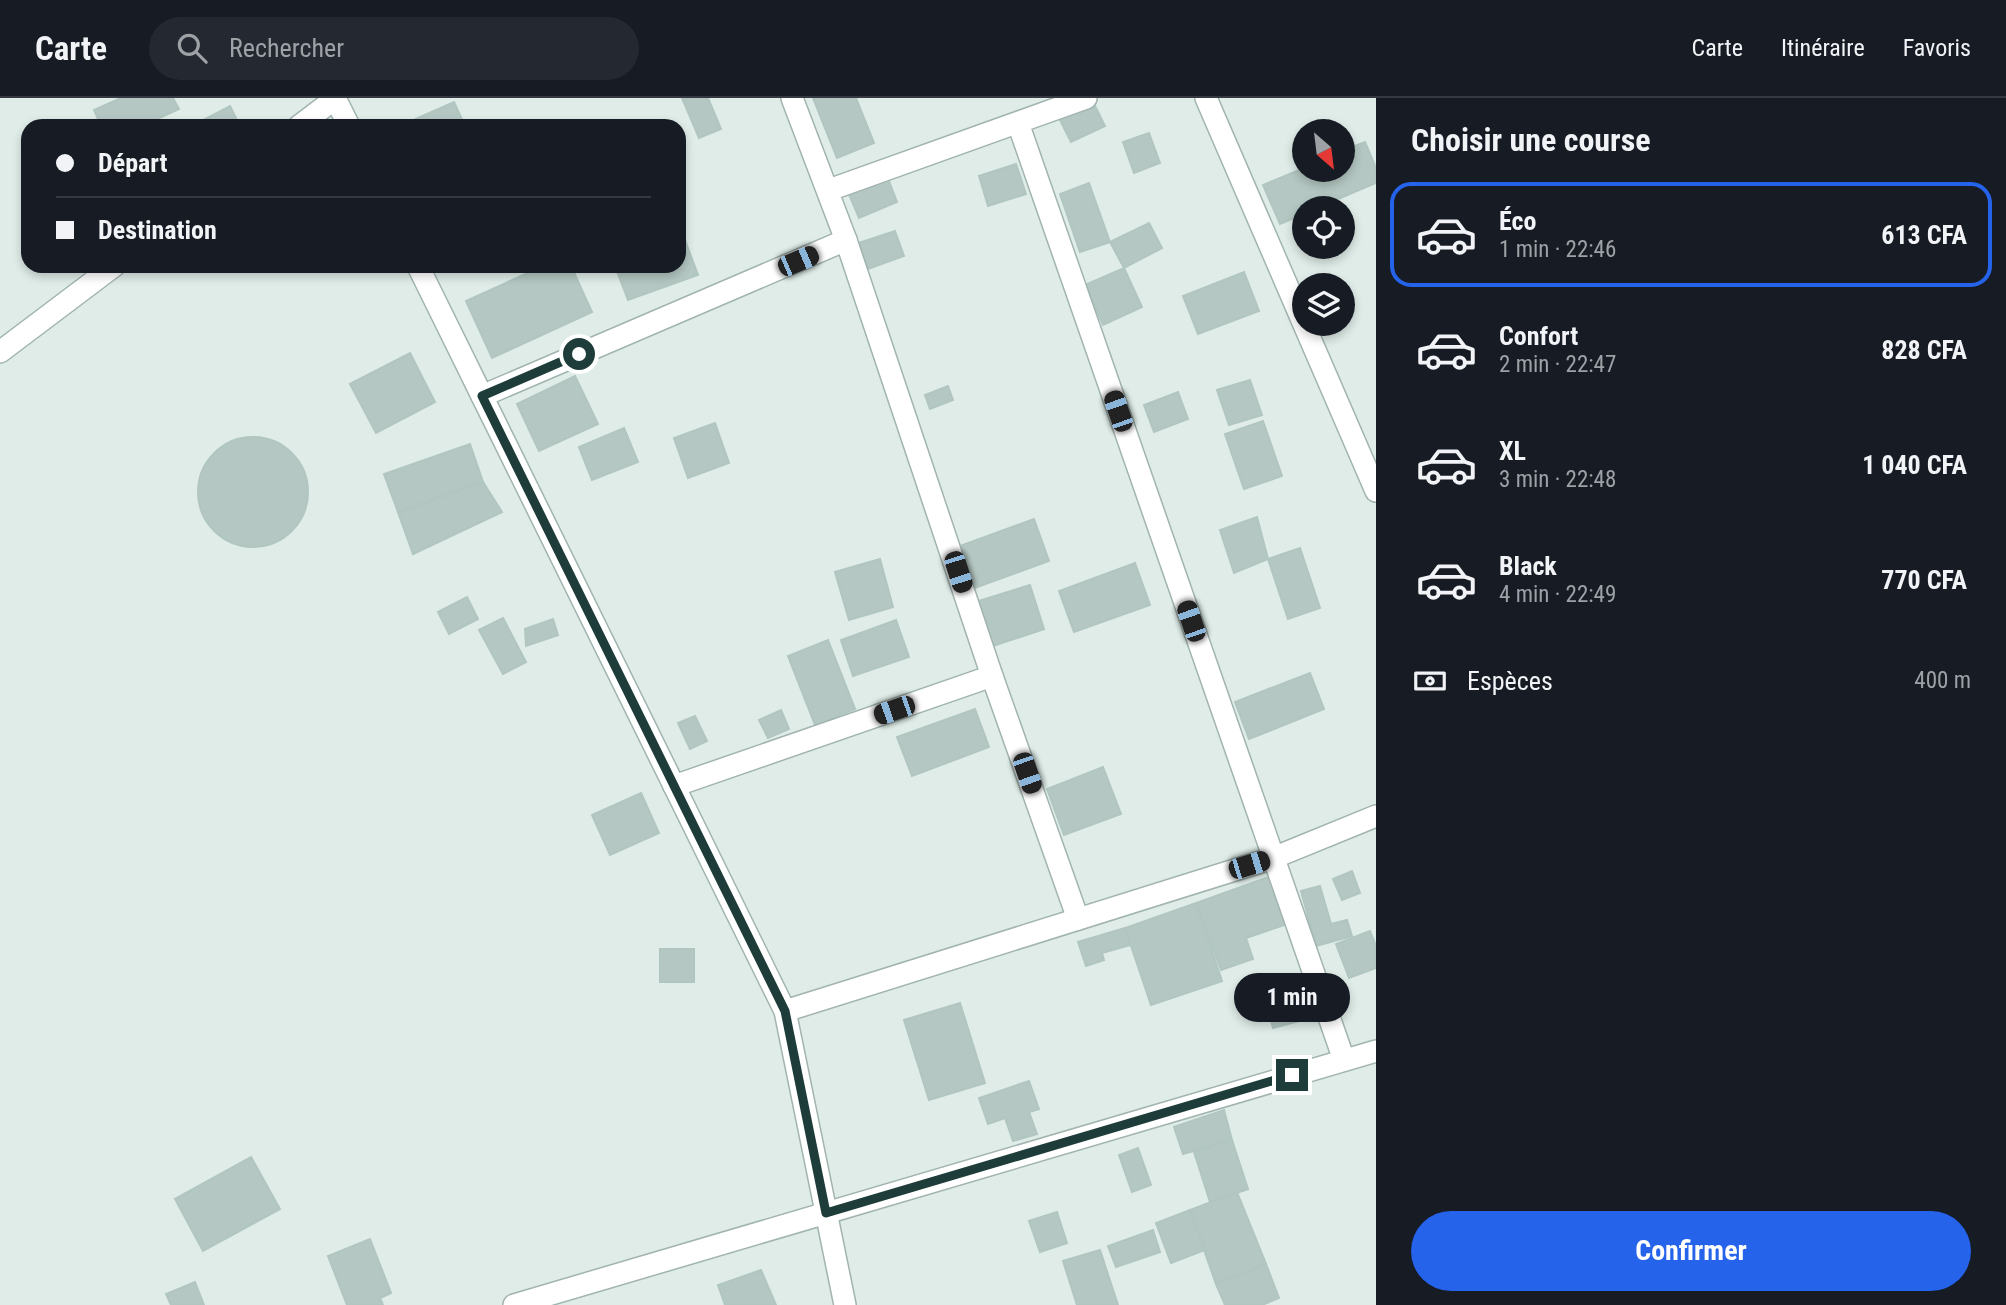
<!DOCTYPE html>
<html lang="fr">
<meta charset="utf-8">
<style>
:root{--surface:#171b24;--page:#242831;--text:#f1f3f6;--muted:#9ea1a6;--line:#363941;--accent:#2563eb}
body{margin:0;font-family:"Roboto Condensed",sans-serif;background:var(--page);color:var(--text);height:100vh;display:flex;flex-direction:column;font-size:26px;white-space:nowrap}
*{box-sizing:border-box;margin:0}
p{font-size:23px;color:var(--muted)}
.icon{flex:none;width:38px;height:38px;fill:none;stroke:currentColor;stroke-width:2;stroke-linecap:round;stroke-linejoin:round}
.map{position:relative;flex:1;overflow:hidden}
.side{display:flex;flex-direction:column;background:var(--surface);width:630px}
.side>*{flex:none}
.hud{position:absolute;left:21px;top:21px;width:665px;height:154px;border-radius:21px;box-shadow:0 4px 10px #0003;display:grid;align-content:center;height:154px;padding:0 35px;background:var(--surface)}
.needle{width:46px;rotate:152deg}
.buttons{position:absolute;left:1292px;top:21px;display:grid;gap:14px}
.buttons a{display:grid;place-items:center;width:63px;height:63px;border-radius:50%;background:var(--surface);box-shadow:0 4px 10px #0003;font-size:35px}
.end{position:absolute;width:32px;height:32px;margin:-16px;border:9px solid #1e3d3a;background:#fff;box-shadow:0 0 0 4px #fff}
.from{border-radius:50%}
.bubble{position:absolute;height:49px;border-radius:24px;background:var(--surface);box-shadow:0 4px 10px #0003;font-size:23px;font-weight:700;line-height:49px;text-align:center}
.car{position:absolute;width:21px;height:42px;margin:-21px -10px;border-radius:9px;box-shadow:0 0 5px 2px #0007;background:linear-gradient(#222 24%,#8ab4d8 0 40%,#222 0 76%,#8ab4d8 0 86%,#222 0)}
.hud b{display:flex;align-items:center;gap:24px;height:66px;font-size:26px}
.hud b+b{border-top:2px solid var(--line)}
.hud i{width:18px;height:18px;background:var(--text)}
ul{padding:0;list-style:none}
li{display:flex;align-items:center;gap:21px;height:105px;margin:0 14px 10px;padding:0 21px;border:4px solid transparent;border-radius:21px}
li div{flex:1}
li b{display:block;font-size:26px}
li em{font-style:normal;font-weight:700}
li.on{border-color:var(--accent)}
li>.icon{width:63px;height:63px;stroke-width:1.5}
h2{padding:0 35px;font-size:32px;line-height:84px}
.pay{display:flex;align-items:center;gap:18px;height:77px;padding:0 35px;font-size:26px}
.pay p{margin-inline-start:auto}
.button{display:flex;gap:14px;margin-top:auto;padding:14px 35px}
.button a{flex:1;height:80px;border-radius:42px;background:var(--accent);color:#fff;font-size:28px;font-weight:700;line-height:80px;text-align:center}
header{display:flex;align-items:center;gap:42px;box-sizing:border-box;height:98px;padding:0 35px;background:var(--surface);border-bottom:2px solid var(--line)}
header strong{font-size:33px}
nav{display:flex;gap:38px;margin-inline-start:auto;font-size:24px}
.search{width:490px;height:63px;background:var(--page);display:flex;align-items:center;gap:18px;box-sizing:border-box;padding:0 24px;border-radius:38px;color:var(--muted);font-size:26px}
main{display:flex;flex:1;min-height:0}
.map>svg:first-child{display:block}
</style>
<header>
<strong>Carte</strong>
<div class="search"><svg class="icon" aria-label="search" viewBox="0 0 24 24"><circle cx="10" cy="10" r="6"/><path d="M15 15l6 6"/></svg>Rechercher</div>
<nav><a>Carte</a><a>Itinéraire</a><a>Favoris</a></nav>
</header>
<main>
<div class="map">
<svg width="1376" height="1207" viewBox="0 0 1376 1207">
<rect width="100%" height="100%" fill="#dfece8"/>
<!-- building -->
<g fill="#b4c7c2" stroke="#b1c6c1" stroke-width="2">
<polygon points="121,0 173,0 179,11 142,28 101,28 94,12"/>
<polygon points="682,0 708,0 721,31 699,40"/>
<polygon points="813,0 856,0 874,45 837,60"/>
<polygon points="454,4 465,28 400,28"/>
<polygon points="1093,4 1105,28 1071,44 1059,20"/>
<polygon points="230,8 240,28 192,28"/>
<polygon points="1149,35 1160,65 1134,75 1123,44"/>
<polygon points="1365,44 1376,70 1376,85 1317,110 1304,110 1304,116 1280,126 1263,87 1304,70 1342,72 1342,53"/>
<polygon points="1016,66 1026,96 988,108 979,78"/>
<polygon points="887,78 897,104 859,120 848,94"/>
<polygon points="1089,85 1110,144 1080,154 1060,96"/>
<polygon points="1149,125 1162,150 1124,170 1110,144"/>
<polygon points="679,126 698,177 628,202 615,168 679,168"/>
<polygon points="895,133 904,158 868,171 859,145"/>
<polygon points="543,168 571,168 592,214 492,260 466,203"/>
<polygon points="1124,170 1142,209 1103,227 1085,187"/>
<polygon points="1244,174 1259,213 1198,236 1183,198"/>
<polygon points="410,255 435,304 376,335 350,286"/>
<polygon points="575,278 598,326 539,353 517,306"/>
<polygon points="1250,282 1262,317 1229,327 1217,292"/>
<polygon points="948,288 953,302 930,311 925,297"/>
<polygon points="1178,294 1188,321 1154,334 1144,307"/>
<polygon points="1263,323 1282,378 1244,391 1225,336"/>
<polygon points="715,325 729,365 688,380 674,340"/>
<polygon points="624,330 638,364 592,382 579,349"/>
<circle cx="253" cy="394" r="55"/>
<polygon points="470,346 483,384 398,414 384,376"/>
<polygon points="483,384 502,414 413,456 398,414"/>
<polygon points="1257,419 1268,461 1234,475 1220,432"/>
<polygon points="1034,421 1049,463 972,491 957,449"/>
<polygon points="1300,450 1320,510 1288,521 1268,461"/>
<polygon points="880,461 893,509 849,522 835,474"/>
<polygon points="1135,465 1150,507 1074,534 1059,493"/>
<polygon points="1030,487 1044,531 993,548 979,503"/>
<polygon points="467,499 478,521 449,536 438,514"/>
<polygon points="503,520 526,564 503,576 479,532"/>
<polygon points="553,521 558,537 526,548 525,531"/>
<polygon points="896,522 909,559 853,578 841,542"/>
<polygon points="828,542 855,611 815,627 788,558"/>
<polygon points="1310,575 1324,611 1249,641 1235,604"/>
<polygon points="975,611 989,649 912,678 897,639"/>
<polygon points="781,612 789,631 768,640 759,622"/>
<polygon points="695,618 707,643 690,651 678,625"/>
<polygon points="1103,669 1121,716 1064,737 1047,691"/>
<polygon points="641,695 659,735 610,757 592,717"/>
<polygon points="1352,773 1360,795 1342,802 1333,781"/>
<polygon points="1271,778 1287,826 1246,840 1253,861 1221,872 1196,805"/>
<polygon points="1320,788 1331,826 1347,822 1352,838 1316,848 1301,793"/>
<polygon points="1196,805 1222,883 1151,907 1125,830"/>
<polygon points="1125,830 1130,847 1102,855 1104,862 1086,868 1078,844"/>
<polygon points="1370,833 1376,848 1376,870 1349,880 1336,846"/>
<rect x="660" y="851" width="34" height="33"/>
<polygon points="1304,879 1314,919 1273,930 1262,890"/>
<polygon points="960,905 985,985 929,1002 904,922"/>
<polygon points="1029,983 1039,1011 1029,1014 1037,1036 1013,1043 1005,1020 988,1026 979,1000"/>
<polygon points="1224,1012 1232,1042 1183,1056 1174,1029"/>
<polygon points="1232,1042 1248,1091 1210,1104 1194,1054"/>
<polygon points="1138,1050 1151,1087 1132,1094 1119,1057"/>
<polygon points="251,1059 280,1111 203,1153 175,1101"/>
<polygon points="1237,1094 1266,1166 1216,1186 1190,1112"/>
<polygon points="1190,1112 1205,1152 1171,1165 1156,1125"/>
<polygon points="1057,1114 1067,1145 1040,1154 1029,1123"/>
<polygon points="1153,1132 1160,1154 1116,1169 1108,1148"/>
<polygon points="370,1141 391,1195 380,1200 383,1207 347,1207 328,1158"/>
<polygon points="1100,1152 1118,1207 1077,1207 1063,1163"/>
<polygon points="1266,1166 1279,1200 1262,1207 1225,1207 1216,1186"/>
<polygon points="761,1172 776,1207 725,1207 718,1187"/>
<polygon points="195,1184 204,1207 171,1207 166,1196"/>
</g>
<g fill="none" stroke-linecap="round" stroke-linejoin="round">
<!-- minor casing -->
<g stroke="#a1b4b0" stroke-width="24">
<g id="minor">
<polyline points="335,0 349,28"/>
<polyline points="792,0 846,142 992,578 1078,821"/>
<polyline points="1206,0 1376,393"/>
<polyline points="1018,25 1344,962"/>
<polyline points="299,28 336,0"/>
<polyline points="829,92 1086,0"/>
<polyline points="418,168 785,913 845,1207"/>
<polyline points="0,254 114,168"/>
<polyline points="482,298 846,142"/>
<polyline points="674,688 992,578"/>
<polyline points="785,913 1273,760 1376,718"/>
<polyline points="514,1207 1376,953"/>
</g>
</g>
<!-- minor -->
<use href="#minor" stroke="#fff" stroke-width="21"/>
</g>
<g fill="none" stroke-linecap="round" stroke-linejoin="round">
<!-- route -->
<polyline stroke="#1e3d3a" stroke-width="9" points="579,256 482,298 785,913 826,1115 1292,977"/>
</g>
</svg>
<div class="buttons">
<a><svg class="needle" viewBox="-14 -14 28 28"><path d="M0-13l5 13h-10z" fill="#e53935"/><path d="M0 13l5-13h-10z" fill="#9ea1a6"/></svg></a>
<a><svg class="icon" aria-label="locate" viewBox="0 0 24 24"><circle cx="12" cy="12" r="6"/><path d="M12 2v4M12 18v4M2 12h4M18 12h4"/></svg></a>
<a><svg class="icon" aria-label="layers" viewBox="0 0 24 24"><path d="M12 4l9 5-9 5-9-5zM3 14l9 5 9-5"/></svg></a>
</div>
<i class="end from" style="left:579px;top:256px"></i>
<i class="end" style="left:1292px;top:977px"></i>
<div class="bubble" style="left:1234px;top:875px;width:116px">1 min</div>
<i class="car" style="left:798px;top:163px;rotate:67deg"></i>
<i class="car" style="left:1118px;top:313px;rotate:341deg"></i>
<i class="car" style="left:958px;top:474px;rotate:162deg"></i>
<i class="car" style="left:1191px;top:523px;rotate:341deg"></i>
<i class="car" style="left:894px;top:612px;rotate:251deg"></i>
<i class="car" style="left:1027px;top:675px;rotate:161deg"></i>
<i class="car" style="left:1249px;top:767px;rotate:73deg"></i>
<div class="hud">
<b><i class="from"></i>Départ</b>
<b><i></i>Destination</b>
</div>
</div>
<section class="side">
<h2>Choisir une course</h2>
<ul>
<li class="on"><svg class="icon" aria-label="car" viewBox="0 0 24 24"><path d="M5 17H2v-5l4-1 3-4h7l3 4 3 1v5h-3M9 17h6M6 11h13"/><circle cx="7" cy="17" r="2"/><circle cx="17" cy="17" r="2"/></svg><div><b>Éco</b><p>1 min · 22:46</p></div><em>613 CFA</em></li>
<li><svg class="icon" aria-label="car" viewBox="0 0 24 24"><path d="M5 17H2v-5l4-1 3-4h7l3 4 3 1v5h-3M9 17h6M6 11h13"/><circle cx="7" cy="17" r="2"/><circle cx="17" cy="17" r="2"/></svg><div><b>Confort</b><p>2 min · 22:47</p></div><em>828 CFA</em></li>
<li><svg class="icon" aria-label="car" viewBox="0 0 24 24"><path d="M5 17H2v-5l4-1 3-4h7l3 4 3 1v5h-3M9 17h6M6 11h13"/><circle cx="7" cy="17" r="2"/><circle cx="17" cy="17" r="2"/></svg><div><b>XL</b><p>3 min · 22:48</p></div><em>1 040 CFA</em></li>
<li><svg class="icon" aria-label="car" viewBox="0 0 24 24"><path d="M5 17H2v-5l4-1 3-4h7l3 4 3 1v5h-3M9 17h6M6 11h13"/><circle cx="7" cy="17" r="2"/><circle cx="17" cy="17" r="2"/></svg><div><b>Black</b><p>4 min · 22:49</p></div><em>770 CFA</em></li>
</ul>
<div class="pay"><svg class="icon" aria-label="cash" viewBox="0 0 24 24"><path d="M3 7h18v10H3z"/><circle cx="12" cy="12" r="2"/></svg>Espèces<p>400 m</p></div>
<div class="button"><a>Confirmer</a></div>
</section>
</main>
